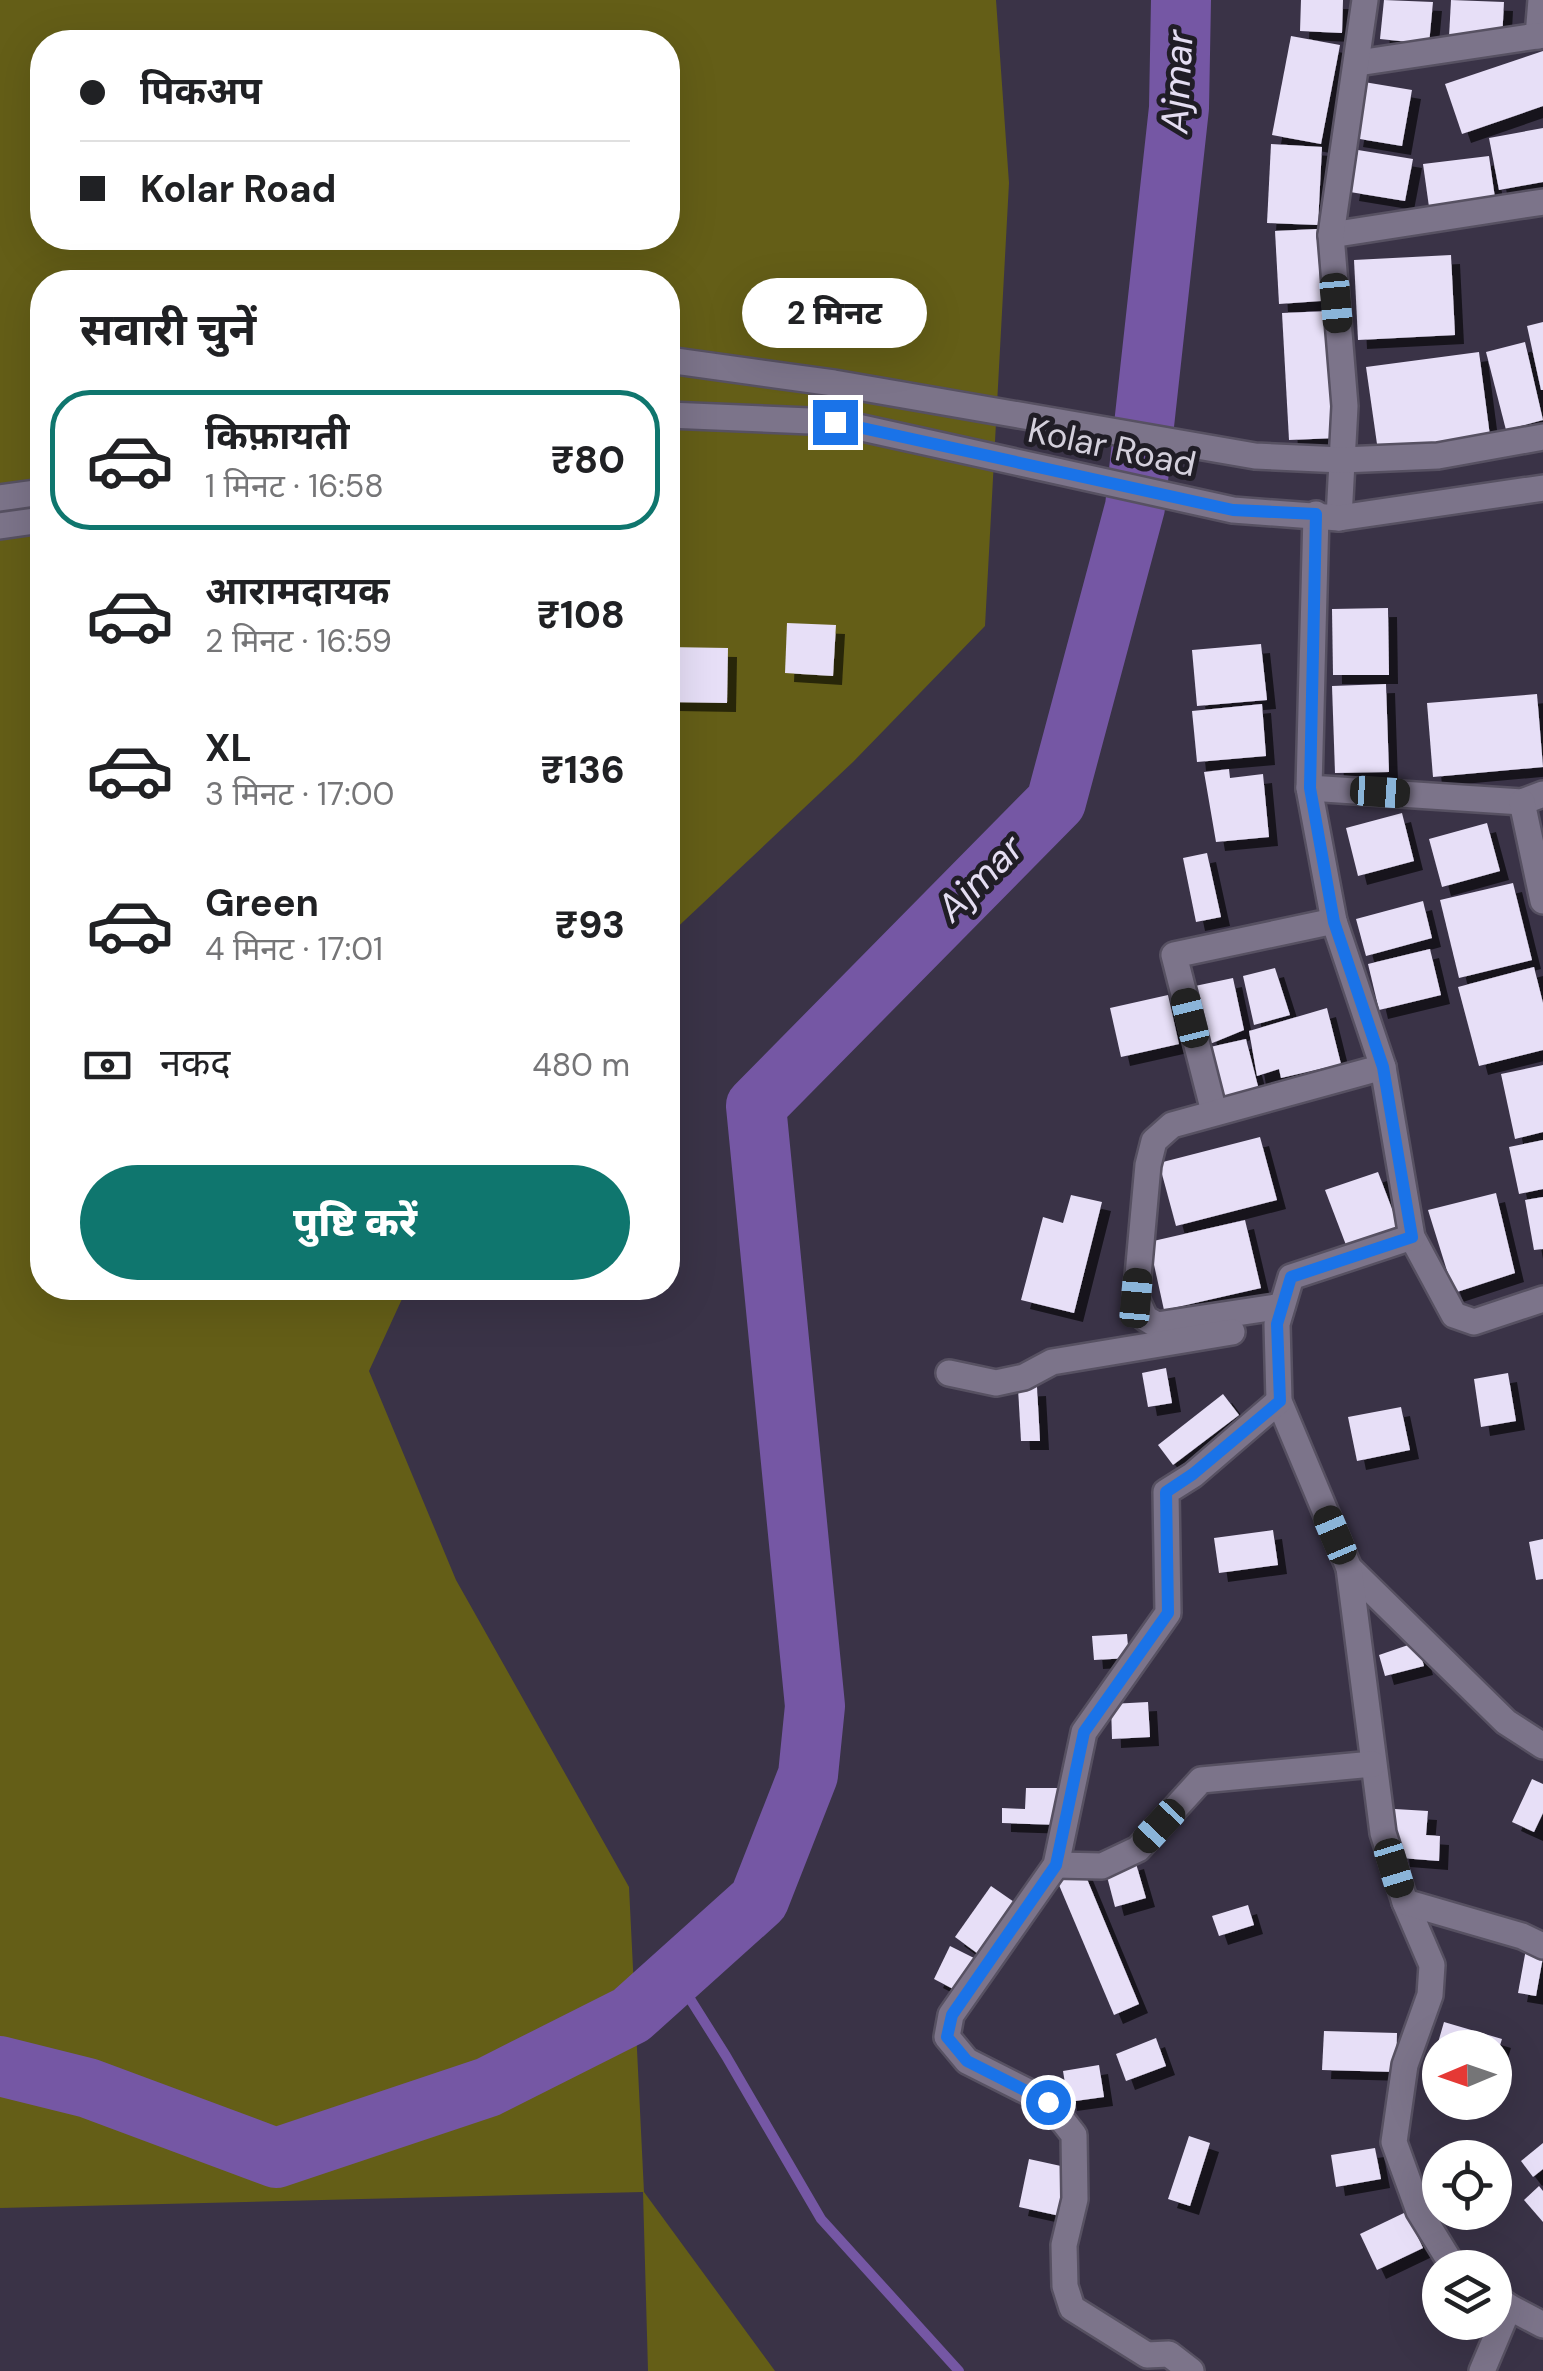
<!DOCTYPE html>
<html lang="hi">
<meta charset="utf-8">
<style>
:root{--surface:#fff;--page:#f2f2f2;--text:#202124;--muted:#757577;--line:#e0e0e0;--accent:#0f766e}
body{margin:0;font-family:"DM Sans","Noto Sans Devanagari",sans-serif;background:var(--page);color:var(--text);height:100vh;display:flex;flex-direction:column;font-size:38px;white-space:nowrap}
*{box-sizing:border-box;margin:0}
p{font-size:32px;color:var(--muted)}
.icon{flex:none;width:55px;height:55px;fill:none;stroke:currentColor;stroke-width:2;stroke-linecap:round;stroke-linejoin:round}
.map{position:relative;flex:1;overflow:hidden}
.drawer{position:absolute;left:30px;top:270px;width:650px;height:1030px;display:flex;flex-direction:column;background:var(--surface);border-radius:40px;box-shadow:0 10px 40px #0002}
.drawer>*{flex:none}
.top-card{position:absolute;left:30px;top:30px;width:650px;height:220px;border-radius:40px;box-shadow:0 10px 40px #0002;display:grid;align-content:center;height:220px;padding:0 50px;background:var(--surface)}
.needle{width:65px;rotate:268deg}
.buttons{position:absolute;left:1422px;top:2030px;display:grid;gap:20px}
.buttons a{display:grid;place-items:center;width:90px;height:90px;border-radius:50%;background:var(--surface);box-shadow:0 10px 40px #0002;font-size:50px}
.end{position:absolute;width:45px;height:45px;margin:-22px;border:12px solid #1a73e8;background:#fff;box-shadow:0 0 0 5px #fff}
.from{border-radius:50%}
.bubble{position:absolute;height:70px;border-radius:35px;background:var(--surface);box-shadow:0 10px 40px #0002;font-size:32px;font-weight:800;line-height:70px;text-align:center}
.car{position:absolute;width:30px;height:60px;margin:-30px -15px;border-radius:12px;box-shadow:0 0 8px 2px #0007;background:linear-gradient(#222 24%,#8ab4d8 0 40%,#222 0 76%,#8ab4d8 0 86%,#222 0)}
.top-card b{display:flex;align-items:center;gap:35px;height:95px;font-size:38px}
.top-card b+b{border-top:2px solid var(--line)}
.top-card i{width:25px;height:25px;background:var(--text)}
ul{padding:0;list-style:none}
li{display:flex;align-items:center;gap:30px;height:140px;margin:0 20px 15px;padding:0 30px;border:5px solid transparent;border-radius:40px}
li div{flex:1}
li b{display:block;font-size:38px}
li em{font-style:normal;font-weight:800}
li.active{border-color:var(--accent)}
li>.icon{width:90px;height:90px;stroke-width:1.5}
h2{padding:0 50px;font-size:45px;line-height:120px}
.pay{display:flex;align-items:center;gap:25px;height:110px;padding:0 50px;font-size:38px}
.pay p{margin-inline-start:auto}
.cta{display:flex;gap:20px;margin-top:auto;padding:20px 50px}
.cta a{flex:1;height:115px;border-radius:60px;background:var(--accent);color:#fff;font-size:40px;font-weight:800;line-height:115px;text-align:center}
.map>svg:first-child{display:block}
</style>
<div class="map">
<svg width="1543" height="2371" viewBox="0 0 1543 2371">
<defs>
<filter id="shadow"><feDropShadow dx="9" dy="9" stdDeviation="0" flood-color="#0009"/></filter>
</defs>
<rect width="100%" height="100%" fill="#3a3347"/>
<!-- green -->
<path fill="#645e17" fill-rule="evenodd" d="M0 0H996L1009 183 985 626 853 762 668 936V282H42V1288H407L369 1371 456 1580 629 1887 644 2192 775 2371H648L643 2192 0 2208ZM42 42H668V238H42Z"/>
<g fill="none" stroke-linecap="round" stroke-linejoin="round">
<!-- stream -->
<polyline stroke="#7557a4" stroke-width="10" points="675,1975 726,2056 821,2219 959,2371"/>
<!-- river -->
<polyline stroke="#7557a4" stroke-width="60" points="0,2066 88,2088 276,2158 488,2087 631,2015 759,1900 808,1775 815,1706 756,1106 1056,802 1135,507 1179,108 1181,0"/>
</g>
<!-- building -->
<g fill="#e7dff7" filter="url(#shadow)">
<polygon points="1301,0 1343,0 1342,33 1300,31"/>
<polygon points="1384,0 1433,2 1429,44 1380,39"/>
<polygon points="1451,0 1504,2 1502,40 1449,37"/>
<polygon points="1291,36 1340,45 1321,144 1272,135"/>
<polygon points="1543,51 1543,106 1462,134 1445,84"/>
<polygon points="1364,82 1412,90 1402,146 1354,138"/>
<polygon points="1543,128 1543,182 1499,190 1489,138"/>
<polygon points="1271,144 1322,147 1318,225 1267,223"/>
<polygon points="1358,150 1413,159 1405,201 1350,192"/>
<polygon points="1489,156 1496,205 1430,214 1423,164"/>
<polygon points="1317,229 1321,301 1279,304 1275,231"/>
<polygon points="1451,255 1455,335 1358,340 1354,260"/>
<polygon points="1329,311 1336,438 1289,440 1282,313"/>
<polygon points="1543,322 1543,390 1541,390 1527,326"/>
<polygon points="1525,342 1543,420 1506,430 1486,352"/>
<polygon points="1479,352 1490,436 1378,451 1366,367"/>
<polygon points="1388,608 1389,675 1333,675 1332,609"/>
<polygon points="787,623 836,625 833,676 785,673"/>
<polygon points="1261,644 1267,700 1197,706 1192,650"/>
<polygon points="668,647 728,648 727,703 668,702"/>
<polygon points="1386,684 1389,772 1335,773 1332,686"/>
<polygon points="1537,694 1543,767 1433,777 1427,703"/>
<polygon points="1262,704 1266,756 1197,762 1192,711"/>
<polygon points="1229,769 1230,778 1263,774 1269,837 1216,842 1204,772"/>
<polygon points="1402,813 1414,861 1358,876 1346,828"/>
<polygon points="1487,823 1500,871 1442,887 1429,839"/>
<polygon points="1207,853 1221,917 1196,922 1183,858"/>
<polygon points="1513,883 1532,960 1459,978 1440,900"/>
<polygon points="1423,901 1432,938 1366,956 1356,919"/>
<polygon points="1430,949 1441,995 1379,1010 1368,964"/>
<polygon points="1534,967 1543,1003 1543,1050 1479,1066 1458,987"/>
<polygon points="1275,968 1290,1015 1254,1025 1243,976"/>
<polygon points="1233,978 1244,1030 1210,1044 1195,986"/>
<polygon points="1168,995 1179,1044 1121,1057 1110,1008"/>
<polygon points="1327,1008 1341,1064 1281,1078 1279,1069 1257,1076 1249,1031"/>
<polygon points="1246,1039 1259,1090 1223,1099 1210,1047"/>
<polygon points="1543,1065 1543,1132 1515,1139 1501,1074"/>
<polygon points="1260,1137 1277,1200 1176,1226 1159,1163"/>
<polygon points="1543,1140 1543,1189 1519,1194 1509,1147"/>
<polygon points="1378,1172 1400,1230 1346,1245 1325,1190"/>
<polygon points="1496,1193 1515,1273 1454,1293 1428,1210"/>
<polygon points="1071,1195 1102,1202 1074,1313 1021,1300 1043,1217 1063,1223"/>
<polygon points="1543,1197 1543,1249 1534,1250 1525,1200"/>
<polygon points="1245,1220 1261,1288 1164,1310 1149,1242"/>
<polygon points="1166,1368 1172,1403 1148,1407 1142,1373"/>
<polygon points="1508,1373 1516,1421 1481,1427 1474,1379"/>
<polygon points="1037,1387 1040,1441 1021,1441 1018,1388"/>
<polygon points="1223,1394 1239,1415 1173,1465 1158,1445"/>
<polygon points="1401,1407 1410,1450 1357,1461 1348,1417"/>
<polygon points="1273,1530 1278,1565 1219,1573 1214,1538"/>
<polygon points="1543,1539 1543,1579 1536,1580 1529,1542"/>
<polygon points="1127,1634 1129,1658 1094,1660 1092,1636"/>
<polygon points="1417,1642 1424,1666 1385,1676 1379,1655"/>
<polygon points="1148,1702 1150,1737 1112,1739 1111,1704"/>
<polygon points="1532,1779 1543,1784 1543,1813 1534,1832 1512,1822"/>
<polygon points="1026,1788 1062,1788 1061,1825 1002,1823 1002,1808 1025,1809"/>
<polygon points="1395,1809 1428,1811 1426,1835 1440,1836 1439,1861 1401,1858 1398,1835 1394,1835"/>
<polygon points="1135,1860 1146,1898 1115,1907 1105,1869"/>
<polygon points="1082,1867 1139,2004 1114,2015 1056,1878"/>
<polygon points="991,1886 1017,1904 981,1956 955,1937"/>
<polygon points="1248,1905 1254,1925 1219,1936 1212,1916"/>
<polygon points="950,1946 974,1958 957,1991 934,1979"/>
<polygon points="1526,1949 1543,1957 1536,1996 1518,1993"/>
<polygon points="1444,2022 1502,2039 1496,2058 1495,2048 1440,2048 1440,2054 1435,2053"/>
<polygon points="1324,2031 1397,2033 1396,2072 1322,2070"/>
<polygon points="1156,2038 1166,2066 1126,2081 1116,2054"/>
<polygon points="1099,2065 1104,2097 1068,2102 1063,2071"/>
<polygon points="1189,2136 1210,2143 1190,2206 1168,2199"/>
<polygon points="1543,2143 1543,2169 1533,2177 1521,2161"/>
<polygon points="1375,2148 1381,2179 1336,2187 1331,2155"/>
<polygon points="1029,2159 1070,2168 1060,2216 1019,2207"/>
<polygon points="1539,2186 1543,2191 1543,2222 1524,2200"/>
<polygon points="1406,2212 1423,2248 1377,2270 1360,2234"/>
</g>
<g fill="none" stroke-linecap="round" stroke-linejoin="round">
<!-- street casing -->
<g stroke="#575162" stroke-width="30">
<g id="street">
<polyline points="1538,36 1541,0"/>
<polyline points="1358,63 1543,35"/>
<polyline points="1331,235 1543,202"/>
<polyline points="1316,514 1309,788 1334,921 1383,1067 1412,1237 1454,1315 1474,1322 1543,1299"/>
<polyline points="1339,518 1345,406 1331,235 1365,0"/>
<polyline points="1309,788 1522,802 1543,794"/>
<polyline points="1522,802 1543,901"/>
<polyline points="1214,1112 1174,955 1334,921"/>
<polyline points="1412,1237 1291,1277 1277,1324 1279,1401 1349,1568 1506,1722 1543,1746"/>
<polyline points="1282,1306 1157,1325 1145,1318 1136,1298 1148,1165 1154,1141 1172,1125 1383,1067"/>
<polyline points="949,1373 996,1383 1024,1377 1052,1362 1232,1332"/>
<polyline points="1349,1568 1383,1833 1405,1902 1432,1965 1430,1995 1405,2065 1394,2142 1419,2211 1454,2268"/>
<polyline points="1056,1865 1102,1866 1138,1849 1201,1780 1373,1764"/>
<polyline points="1405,1902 1522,1936 1543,1946"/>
<polyline points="1509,2307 1543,2325"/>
<polyline points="1191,2371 1169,2354 1147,2355 1072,2308 1065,2286 1064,2245 1075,2199 1074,2135 1048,2102 967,2061 947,2037 951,2015 1056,1865 1084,1732 1168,1613 1166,1492 1193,1475 1279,1401"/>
<polyline points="1482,2371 1509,2307 1495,2297"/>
</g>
</g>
<!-- secondary casing -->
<g stroke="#575162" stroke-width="30">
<g id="secondary">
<polyline points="668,360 834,383 1255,456 1342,460 1438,456 1543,437"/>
<polyline points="668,415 835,422 1233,510 1339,518 1543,488"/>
<polyline points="0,498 42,492"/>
<polyline points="0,526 42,520"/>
</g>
</g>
<!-- street -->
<use href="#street" stroke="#7c748a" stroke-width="25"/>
<!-- secondary -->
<use href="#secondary" stroke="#7c748a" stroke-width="25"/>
</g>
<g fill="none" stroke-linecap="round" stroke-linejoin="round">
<!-- route -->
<polyline stroke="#1a73e8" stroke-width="12" points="835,422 1233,510 1316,514 1310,788 1334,922 1383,1067 1412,1237 1291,1277 1277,1324 1280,1401 1193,1474 1166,1492 1168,1613 1084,1732 1056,1865 952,2015 947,2037 967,2061 1048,2102"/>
</g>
<g text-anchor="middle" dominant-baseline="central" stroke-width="10" stroke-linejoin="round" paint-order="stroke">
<!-- street labels -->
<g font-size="35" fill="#d4d0dc" stroke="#201d26">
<text transform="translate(1112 447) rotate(12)">Kolar Road</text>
</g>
<!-- water labels -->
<g font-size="38" font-style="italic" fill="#e4ddf2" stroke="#201d26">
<text transform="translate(1177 82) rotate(-87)">Ajmar</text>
<text transform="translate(980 878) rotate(-45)">Ajmar</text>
</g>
</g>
</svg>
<div class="buttons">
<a><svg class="needle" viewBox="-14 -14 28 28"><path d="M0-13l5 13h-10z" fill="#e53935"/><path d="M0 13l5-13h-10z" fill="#757577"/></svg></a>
<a><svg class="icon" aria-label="locate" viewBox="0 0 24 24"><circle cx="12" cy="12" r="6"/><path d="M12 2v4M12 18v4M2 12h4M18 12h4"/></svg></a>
<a><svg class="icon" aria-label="layers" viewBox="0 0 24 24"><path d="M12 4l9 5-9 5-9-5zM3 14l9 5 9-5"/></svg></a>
</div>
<i class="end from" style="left:1048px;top:2102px"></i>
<i class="end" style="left:835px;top:422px"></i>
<div class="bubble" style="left:742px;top:278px;width:185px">2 मिनट</div>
<i class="car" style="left:1336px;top:303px;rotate:175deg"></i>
<i class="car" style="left:1380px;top:792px;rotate:94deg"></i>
<i class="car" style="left:1190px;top:1018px;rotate:346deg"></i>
<i class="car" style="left:1136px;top:1298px;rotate:5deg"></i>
<i class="car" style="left:1335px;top:1535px;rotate:337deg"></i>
<i class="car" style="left:1159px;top:1826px;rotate:223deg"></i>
<i class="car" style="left:1394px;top:1868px;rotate:163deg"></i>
<div class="top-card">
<b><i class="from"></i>पिकअप</b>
<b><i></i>Kolar Road</b>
</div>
<section class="drawer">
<h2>सवारी चुनें</h2>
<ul>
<li class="active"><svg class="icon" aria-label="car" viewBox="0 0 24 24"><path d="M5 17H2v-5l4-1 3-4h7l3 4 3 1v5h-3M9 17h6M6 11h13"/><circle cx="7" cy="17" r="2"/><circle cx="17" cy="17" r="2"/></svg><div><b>किफ़ायती</b><p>1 मिनट · 16:58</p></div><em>₹80</em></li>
<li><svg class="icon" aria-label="car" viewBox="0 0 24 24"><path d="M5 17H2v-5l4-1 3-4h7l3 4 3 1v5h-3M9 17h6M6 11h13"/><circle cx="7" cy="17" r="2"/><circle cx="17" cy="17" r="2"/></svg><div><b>आरामदायक</b><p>2 मिनट · 16:59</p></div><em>₹108</em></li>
<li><svg class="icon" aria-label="car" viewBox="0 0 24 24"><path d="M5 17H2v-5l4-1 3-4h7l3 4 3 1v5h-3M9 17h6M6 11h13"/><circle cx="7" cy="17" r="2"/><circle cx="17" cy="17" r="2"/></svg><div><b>XL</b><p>3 मिनट · 17:00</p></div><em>₹136</em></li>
<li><svg class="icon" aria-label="car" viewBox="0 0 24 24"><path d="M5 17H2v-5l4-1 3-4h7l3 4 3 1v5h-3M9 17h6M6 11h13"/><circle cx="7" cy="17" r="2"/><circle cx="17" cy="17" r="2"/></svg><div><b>Green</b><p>4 मिनट · 17:01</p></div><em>₹93</em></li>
</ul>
<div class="pay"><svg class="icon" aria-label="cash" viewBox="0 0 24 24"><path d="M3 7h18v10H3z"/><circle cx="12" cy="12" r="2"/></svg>नकद<p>480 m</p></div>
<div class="cta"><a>पुष्टि करें</a></div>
</section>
</div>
